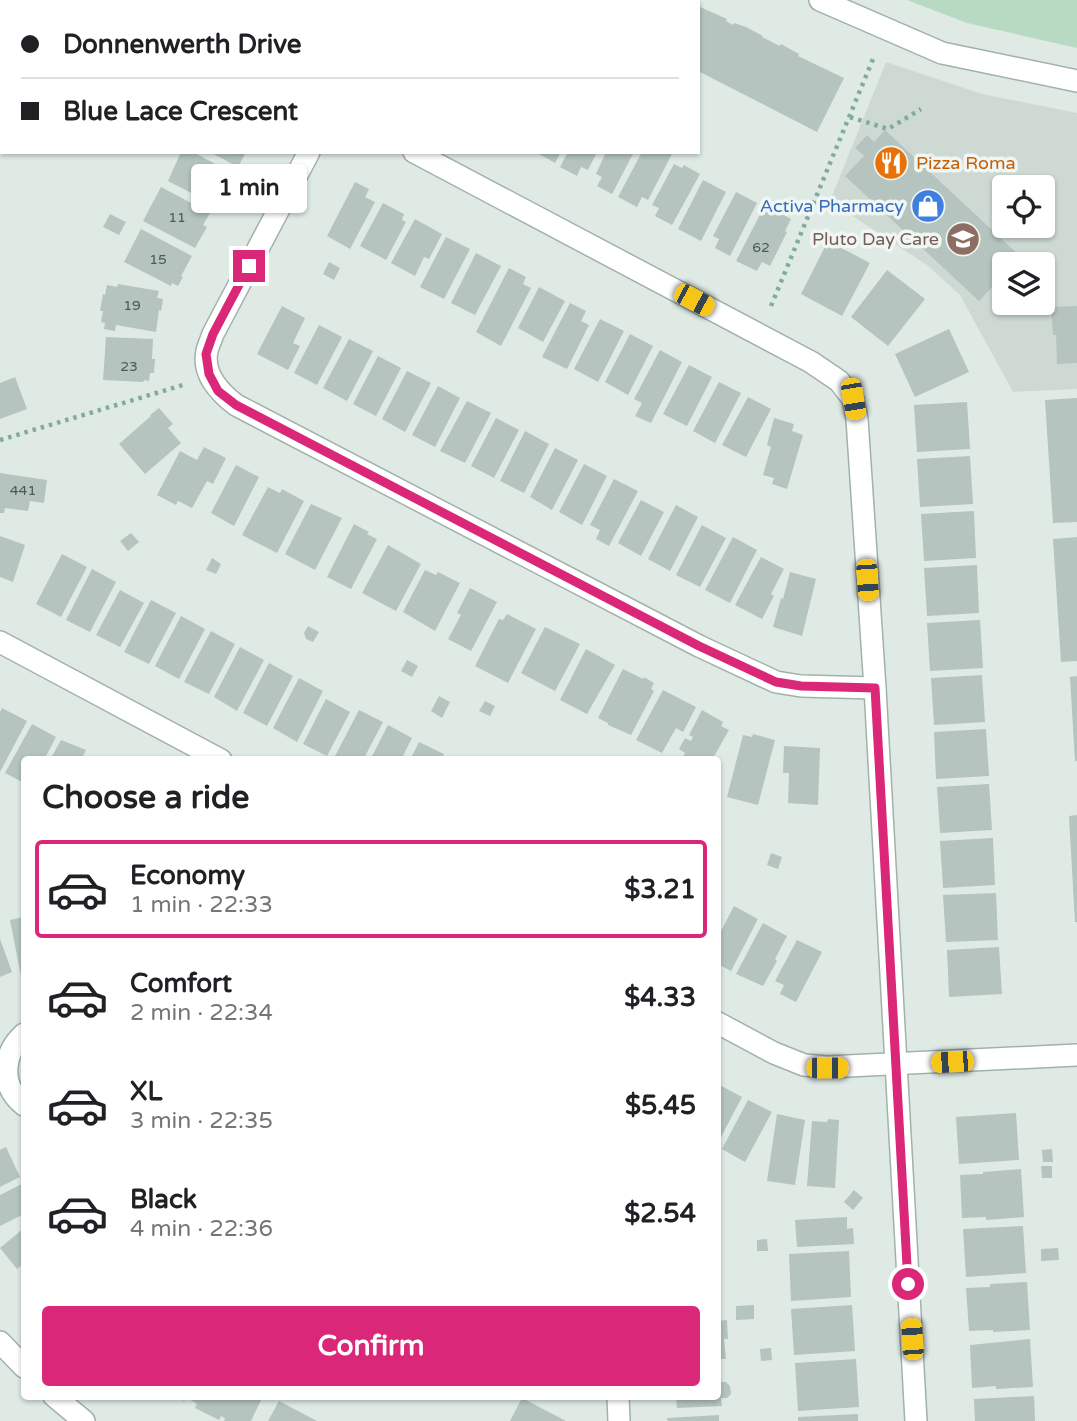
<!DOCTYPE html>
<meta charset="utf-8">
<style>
:root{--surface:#fff;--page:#f6f6f6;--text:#202124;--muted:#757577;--line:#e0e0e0;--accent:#db2777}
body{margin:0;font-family:"Varela Round",sans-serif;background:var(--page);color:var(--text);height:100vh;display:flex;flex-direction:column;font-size:26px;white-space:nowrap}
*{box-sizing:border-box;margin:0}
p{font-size:23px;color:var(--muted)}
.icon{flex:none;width:38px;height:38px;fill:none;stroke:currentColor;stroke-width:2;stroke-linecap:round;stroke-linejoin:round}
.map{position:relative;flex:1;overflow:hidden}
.drawer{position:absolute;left:21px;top:756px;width:700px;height:644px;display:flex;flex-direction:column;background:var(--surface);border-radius:7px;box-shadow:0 2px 5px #0004}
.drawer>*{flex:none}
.banner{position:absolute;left:0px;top:0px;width:700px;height:154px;box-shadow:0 2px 5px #0004;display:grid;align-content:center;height:154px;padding:0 21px;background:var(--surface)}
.fabs{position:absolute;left:992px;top:175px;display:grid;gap:14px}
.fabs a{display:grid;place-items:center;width:63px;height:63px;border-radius:7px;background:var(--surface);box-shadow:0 2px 5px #0004;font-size:35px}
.end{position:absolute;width:32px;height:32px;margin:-16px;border:9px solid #db2777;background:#fff;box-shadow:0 0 0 4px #fff}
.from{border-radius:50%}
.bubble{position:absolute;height:49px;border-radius:7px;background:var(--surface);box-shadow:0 2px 5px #0004;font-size:23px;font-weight:800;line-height:49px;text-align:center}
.car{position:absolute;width:21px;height:42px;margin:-21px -10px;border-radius:9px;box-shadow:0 0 5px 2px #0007;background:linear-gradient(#f5c518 24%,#345 0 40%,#f5c518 0 76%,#345 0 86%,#f5c518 0)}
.banner b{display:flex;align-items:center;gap:24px;height:66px;font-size:26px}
.banner b+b{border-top:2px solid var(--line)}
.banner i{width:18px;height:18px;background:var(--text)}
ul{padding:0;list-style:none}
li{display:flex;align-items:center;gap:21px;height:98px;margin:0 14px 10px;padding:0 7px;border:4px solid transparent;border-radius:7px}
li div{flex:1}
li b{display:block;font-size:26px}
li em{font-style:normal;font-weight:800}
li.selected{border-color:var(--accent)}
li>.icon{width:63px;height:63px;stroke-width:1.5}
h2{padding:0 21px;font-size:32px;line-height:84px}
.cta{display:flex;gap:14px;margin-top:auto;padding:14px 21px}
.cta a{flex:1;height:80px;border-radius:7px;background:var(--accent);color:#fff;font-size:28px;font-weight:800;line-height:80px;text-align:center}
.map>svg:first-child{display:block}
</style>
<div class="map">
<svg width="1077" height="1421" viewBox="0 0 1077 1421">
<rect width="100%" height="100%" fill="#dfeae5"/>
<!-- built -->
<path fill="#ced9d4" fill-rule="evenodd" d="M886 62 982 94 1077 113V389L1013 392 960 295 927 265 830 201ZM1004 187H1043V226H1004ZM1004 264H1043V303H1004Z"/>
<!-- green -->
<polygon fill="#b9dac2" points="907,0 1077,0 1077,48 967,23"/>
<!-- building -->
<g fill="#b5c4be">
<polygon points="698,6 727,19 726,21 733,25 734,23 746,27 763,36 762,37 780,46 781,44 799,54 798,56 844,78 817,132 698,71"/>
<polygon points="885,130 1020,256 1013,264 1004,264 1004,274 979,301 845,176 864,156 855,148 867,135 874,142"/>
<polygon points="181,152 193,152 234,174 224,194 226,195 221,204 214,201 213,204 168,181"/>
<polygon points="210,152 246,152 238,167"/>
<polygon points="540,152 561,152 555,163 539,154"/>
<polygon points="568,152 597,152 588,170 581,167 577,176 560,167"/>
<polygon points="606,152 634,152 612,194 597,186 602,177 596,174"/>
<polygon points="642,152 673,152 648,200 642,197 637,207 618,197"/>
<polygon points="674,164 682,168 684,165 700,174 672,225 655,216 659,208 652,205"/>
<polygon points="703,180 726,192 701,241 678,229"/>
<polygon points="355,182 369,189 365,197 375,202 350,249 327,236"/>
<polygon points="161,187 210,213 203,225 207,227 195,248 143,221"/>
<polygon points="736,192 757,203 730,256 715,248 719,239 713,236"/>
<polygon points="383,203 404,214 402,220 406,222 386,260 360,246"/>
<polygon points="765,205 791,219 785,231 787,232 770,266 762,262 757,271 736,261"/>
<polygon points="110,214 126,222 119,235 103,227"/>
<polygon points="415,219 442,234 429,259 424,257 415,276 391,263"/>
<polygon points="141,229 192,256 181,276 183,277 178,286 172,283 171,286 124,262"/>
<polygon points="446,237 470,249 444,299 420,287"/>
<polygon points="828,241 870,263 842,316 801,294"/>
<polygon points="476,253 501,266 475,315 451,303"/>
<polygon points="329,262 340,268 334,280 323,274"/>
<polygon points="509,268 526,277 523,284 531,288 501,346 476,332"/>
<polygon points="887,270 925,299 888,346 851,317"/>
<polygon points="118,284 159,291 157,298 163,299 161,311 159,310 156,332 116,325 115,331 104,329 105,323 101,322 103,311 100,311 103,294 105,295 107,285 117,287"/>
<polygon points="539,287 565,301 543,342 518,328"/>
<polygon points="570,303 586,311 581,321 589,325 567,369 542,357"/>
<polygon points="282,306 305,318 293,343 300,346 288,370 257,354"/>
<polygon points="1077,306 1077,363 1057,364 1056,335 1053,335 1051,307"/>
<polygon points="600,319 624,331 598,382 574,369"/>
<polygon points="319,325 342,337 317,385 294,373"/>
<polygon points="949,329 969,372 915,397 895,354"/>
<polygon points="630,334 653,346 628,395 605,382"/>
<polygon points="106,337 153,339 152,359 155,359 154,373 150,373 149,381 144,380 143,382 103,380"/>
<polygon points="349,339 373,351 347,401 323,388"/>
<polygon points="660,350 682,362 651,423 635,416 642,403 634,399"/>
<polygon points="378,356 401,368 376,416 353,404"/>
<polygon points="689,365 712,377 687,426 663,414"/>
<polygon points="407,371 431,383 405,432 382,419"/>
<polygon points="15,377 27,409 0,419 0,383"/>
<polygon points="719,382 741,393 715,443 693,431"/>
<polygon points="438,386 460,398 435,447 412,435"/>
<polygon points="748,397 771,409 746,457 722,445"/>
<polygon points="1077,398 1077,522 1053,523 1045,400"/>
<polygon points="467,401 491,413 465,463 440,451"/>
<polygon points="967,402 970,449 917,452 914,405"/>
<polygon points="159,408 173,424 168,428 181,443 145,474 119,444 151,416 150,415"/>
<polygon points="496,418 519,430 494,478 471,466"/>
<polygon points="774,418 794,424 792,431 803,435 787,489 772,484 774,478 763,475 771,447 767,445"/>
<polygon points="525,431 549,444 524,493 500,481"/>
<polygon points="204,447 226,458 213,484 207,481 192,508 178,501 176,505 157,495 180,451 197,460"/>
<polygon points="555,448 578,460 552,510 530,497"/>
<polygon points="970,456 973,504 920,507 917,459"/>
<polygon points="584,464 607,476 582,525 559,512"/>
<polygon points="236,465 259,477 234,526 211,513"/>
<polygon points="0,473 47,480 44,503 30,501 28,511 5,508 4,513 0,513"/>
<polygon points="614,479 638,491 609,546 596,539 600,530 590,525"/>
<polygon points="268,487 280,493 282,489 304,501 277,553 242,535"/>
<polygon points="641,500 664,512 641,556 618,543"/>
<polygon points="311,504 342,518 315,570 285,554"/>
<polygon points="676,505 698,517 670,571 648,559"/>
<polygon points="974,511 976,558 924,561 921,514"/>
<polygon points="354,524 369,532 367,534 377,539 351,589 327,577"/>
<polygon points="702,525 726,538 700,587 676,575"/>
<polygon points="131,533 139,542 128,551 120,541"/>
<polygon points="0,536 25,545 13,582 0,577"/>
<polygon points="733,537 757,550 730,603 705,590"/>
<polygon points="1077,537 1077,661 1061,662 1053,539"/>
<polygon points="388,545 421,564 396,611 362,593"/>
<polygon points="62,554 87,567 61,617 36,604"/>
<polygon points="761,557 784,569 771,594 774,596 762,619 735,605"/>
<polygon points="212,558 221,564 216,574 206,570"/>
<polygon points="977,565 979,613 927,616 924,568"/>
<polygon points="92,569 116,582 90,632 66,620"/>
<polygon points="425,570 436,575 438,572 460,583 435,631 403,612"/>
<polygon points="790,572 816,579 802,636 773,627 781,598 783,599"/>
<polygon points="470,588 497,602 471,651 448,639 461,615 457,613"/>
<polygon points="120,590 144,603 120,647 96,635"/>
<polygon points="151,600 176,613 149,664 124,652"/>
<polygon points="507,614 536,629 508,683 475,666 499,619 503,620"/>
<polygon points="181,616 205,629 179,679 155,666"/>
<polygon points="980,620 983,668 930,671 927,623"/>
<polygon points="308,626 319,632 313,642 306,639 304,633"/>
<polygon points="545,627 580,644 555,691 521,673"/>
<polygon points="211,631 235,644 209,694 184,682"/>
<polygon points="240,647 264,660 237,711 214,697"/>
<polygon points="586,649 615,665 587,714 560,700"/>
<polygon points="407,660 418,666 412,677 401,671"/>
<polygon points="269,663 293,676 267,726 243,713"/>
<polygon points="623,669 643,679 644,677 654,683 651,689 654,691 631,735 608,725 608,723 598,718"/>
<polygon points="982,675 985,722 934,725 931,678"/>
<polygon points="1077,676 1077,761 1075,761 1070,677"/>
<polygon points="299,678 323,691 297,742 273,728"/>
<polygon points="663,690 696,707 683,732 676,728 662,753 636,740"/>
<polygon points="439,696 450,702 442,718 431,711"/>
<polygon points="326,699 350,712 327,756 303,744"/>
<polygon points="485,701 495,706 490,716 479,711"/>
<polygon points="2,708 27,721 0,772 0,712"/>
<polygon points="359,710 383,722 363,760 333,760"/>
<polygon points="702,710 723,722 721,726 729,730 712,760 681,760 685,753 679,749 685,738 691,741 693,737 689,735"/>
<polygon points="32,724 56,737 44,760 24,760 24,783 5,773"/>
<polygon points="388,725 412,738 401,760 370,760"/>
<polygon points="986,729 989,776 936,779 934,732"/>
<polygon points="753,734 775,740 758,805 727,797 743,735 752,737"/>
<polygon points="61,740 86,750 81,760 50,760"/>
<polygon points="419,742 444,754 441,760 410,760"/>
<polygon points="784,746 820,748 818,805 788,803 789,773 783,773"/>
<polygon points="989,784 992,830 940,833 937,787"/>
<polygon points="1077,815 1077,922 1075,922 1069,816"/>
<polygon points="993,838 995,885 943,888 940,841"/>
<polygon points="771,853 782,857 778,869 767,865"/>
<polygon points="996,893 998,940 946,942 943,895"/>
<polygon points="734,906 758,919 731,971 718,964 718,933 719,930 721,931"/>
<polygon points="24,917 24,976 21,976 10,920"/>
<polygon points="763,923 787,936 775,959 777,961 763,986 736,974"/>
<polygon points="0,939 12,972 0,977"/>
<polygon points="797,940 822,952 796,1002 780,994 784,985 775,981"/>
<polygon points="999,947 1002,994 949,997 947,950"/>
<polygon points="718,1084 742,1097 718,1143"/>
<polygon points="748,1100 772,1112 745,1162 722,1149"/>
<polygon points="1016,1113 1019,1160 959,1164 956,1117"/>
<polygon points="777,1114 805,1120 795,1185 767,1181"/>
<polygon points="828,1119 839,1120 835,1188 807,1186 812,1121 827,1122"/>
<polygon points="6,1147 20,1177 0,1187 0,1150"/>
<polygon points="1052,1149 1053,1162 1043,1162 1042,1150"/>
<polygon points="1041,1166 1052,1166 1052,1178 1042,1178"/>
<polygon points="1021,1169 1024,1217 986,1220 986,1217 962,1218 960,1175 983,1174 983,1172"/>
<polygon points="24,1183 24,1214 0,1226 0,1195"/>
<polygon points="854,1190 863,1198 853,1210 844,1202"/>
<polygon points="847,1217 847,1229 853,1228 854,1244 797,1247 795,1220"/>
<polygon points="1023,1226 1026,1273 966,1277 963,1229"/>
<polygon points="24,1228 24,1263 17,1269 0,1248"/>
<polygon points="767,1239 768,1251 757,1251 757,1240"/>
<polygon points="1058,1248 1059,1260 1041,1261 1041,1249"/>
<polygon points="849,1251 851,1297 791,1301 789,1254"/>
<polygon points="1027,1282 1030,1330 993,1332 993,1330 969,1331 966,1288 990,1287 990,1284"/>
<polygon points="754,1305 754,1319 736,1320 736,1306"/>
<polygon points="852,1305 855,1351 794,1355 791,1309"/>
<polygon points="727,1320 728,1339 724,1339 726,1359 718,1359 718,1321"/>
<polygon points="1030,1339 1033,1387 996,1389 996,1386 972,1388 970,1345"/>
<polygon points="771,1348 772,1360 761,1361 760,1349"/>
<polygon points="856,1359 859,1407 798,1411 795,1363"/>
<polygon points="718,1372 720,1372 720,1382 726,1382 730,1386 731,1394 727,1398 721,1398 722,1406 677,1408 676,1396 718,1396"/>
<polygon points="176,1396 263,1396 251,1421 224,1421 225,1418 221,1416 219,1420 195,1408 197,1404 186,1397 184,1401"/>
<polygon points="1034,1396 1035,1421 975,1421 974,1399"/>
<polygon points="522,1398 566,1421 510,1421"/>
<polygon points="279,1401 317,1421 268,1421"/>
<polygon points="858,1414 858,1421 798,1421 798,1417"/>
<polygon points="719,1415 719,1421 668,1421 667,1418"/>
</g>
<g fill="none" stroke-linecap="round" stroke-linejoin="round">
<!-- minor casing -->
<g stroke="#a2b1ac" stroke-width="24">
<g id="minor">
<polyline points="127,0 130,2"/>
<polyline points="820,0 942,53 1077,81"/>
<path d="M309 152 213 334C211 340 208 346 207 351 202 374 219 392 236 405L699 646 776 682 801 686 875 688"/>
<polyline points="414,152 811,362 839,381 853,399 857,419 875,688 916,1421"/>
<polyline points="0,642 221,760"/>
<polyline points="718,1023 774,1053 804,1065 827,1067 1077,1055"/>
<path d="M24 1034C2 1054 0 1086 24 1105"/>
<polyline points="0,1342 24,1367"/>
<polyline points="54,1396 84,1421"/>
<polyline points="618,1396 619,1421"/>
</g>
</g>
<!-- path -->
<g stroke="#82ab9e" stroke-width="4.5" stroke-dasharray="3.5 5" stroke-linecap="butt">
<polyline points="850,117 888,129 921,109"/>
<polyline points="771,306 873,59"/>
<polyline points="0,440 183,385"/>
</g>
<!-- minor -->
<use href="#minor" stroke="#fff" stroke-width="21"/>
</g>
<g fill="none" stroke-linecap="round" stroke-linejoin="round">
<!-- route -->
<polyline stroke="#db2777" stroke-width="9" points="249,266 213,334 206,354 209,374 218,391 236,405 699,646 776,682 801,686 875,688 908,1284"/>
</g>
<!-- icons -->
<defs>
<g id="restaurant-disc" transform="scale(1.75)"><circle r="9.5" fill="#e8710a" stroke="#eff6f3"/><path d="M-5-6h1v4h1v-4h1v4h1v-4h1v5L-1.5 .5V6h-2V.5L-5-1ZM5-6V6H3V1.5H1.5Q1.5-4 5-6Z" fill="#fff"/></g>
<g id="shop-disc" transform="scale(1.75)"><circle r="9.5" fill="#3f7fe0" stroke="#eff6f3"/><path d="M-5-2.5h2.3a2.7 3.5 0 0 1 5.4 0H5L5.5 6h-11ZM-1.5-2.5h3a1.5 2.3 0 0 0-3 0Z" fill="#fff"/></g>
<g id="school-disc" transform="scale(1.75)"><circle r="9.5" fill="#8d6e63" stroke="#eff6f3"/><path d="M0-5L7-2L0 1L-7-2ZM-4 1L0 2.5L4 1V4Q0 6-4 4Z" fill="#fff"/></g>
</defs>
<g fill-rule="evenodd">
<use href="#restaurant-disc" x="891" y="163"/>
<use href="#shop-disc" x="928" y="206"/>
<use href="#school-disc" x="963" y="239"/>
</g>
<g text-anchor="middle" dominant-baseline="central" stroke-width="7" stroke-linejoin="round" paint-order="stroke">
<!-- number labels -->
<g font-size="14" fill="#465b55">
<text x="177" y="217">11</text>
<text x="761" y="247">62</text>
<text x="158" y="259">15</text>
<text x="132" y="305">19</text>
<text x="129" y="366">23</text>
<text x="23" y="490">441</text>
</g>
<!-- food labels -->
<g font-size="18" fill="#c56008" stroke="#eff6f3" text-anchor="start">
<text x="916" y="163">Pizza Roma</text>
</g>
<!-- shop labels -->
<g font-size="18" fill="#366cbe" stroke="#eff6f3" text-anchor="end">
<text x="904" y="206">Activa Pharmacy</text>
</g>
<!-- education labels -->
<g font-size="18" fill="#785e54" stroke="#eff6f3" text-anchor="end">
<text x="939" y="239">Pluto Day Care</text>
</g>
</g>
</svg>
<div class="fabs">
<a><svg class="icon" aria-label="locate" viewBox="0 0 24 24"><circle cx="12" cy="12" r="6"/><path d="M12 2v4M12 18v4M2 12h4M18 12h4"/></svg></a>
<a><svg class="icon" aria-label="layers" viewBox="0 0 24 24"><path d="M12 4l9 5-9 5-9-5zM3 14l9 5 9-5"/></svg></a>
</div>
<i class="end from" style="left:908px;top:1284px"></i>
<i class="end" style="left:249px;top:266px"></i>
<div class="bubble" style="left:191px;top:164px;width:116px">1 min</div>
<i class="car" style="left:694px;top:300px;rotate:118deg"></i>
<i class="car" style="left:853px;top:399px;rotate:170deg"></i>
<i class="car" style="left:867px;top:580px;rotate:176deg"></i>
<i class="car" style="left:952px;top:1062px;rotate:267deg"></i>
<i class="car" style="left:827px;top:1068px;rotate:90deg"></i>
<i class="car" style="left:912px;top:1339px;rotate:356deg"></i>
<div class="banner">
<b><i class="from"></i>Donnenwerth Drive</b>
<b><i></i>Blue Lace Crescent</b>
</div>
<section class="drawer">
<h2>Choose a ride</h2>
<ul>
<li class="selected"><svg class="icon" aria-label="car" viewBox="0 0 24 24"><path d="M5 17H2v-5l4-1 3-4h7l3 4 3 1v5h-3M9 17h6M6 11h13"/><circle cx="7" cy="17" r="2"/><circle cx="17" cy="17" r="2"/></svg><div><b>Economy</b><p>1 min · 22:33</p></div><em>$3.21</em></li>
<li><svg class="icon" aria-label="car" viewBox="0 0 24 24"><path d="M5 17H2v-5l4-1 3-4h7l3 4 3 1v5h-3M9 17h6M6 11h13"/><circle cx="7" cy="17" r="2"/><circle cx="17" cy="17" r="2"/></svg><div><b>Comfort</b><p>2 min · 22:34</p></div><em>$4.33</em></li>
<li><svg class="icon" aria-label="car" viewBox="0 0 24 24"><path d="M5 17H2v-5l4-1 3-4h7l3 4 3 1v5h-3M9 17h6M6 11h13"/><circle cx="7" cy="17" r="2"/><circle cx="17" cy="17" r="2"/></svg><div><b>XL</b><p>3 min · 22:35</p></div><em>$5.45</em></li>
<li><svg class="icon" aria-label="car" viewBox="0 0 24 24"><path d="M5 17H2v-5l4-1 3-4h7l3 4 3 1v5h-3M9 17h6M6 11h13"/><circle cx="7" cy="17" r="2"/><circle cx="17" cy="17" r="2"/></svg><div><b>Black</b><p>4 min · 22:36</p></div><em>$2.54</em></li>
</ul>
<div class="cta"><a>Confirm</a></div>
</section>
</div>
